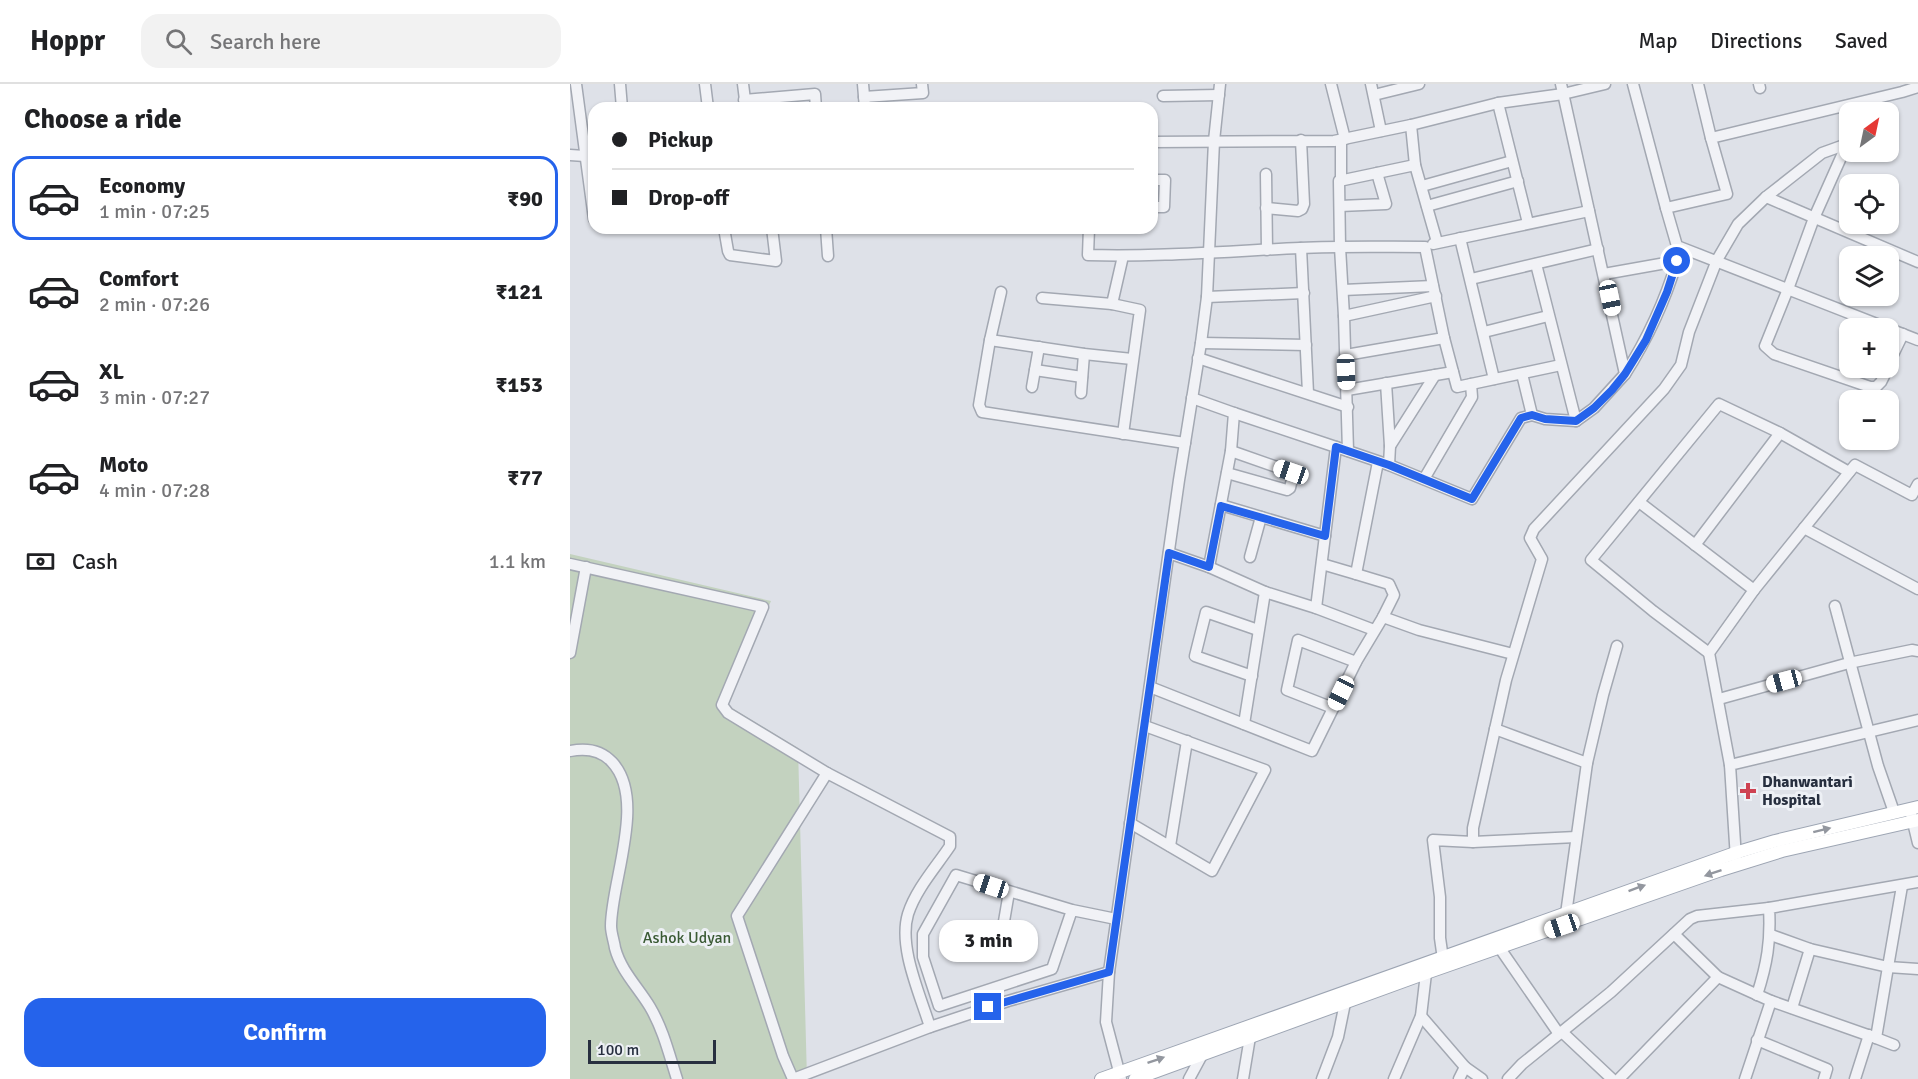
<!DOCTYPE html>
<meta charset="utf-8">
<style>
:root{--surface:#fff;--page:#f2f2f2;--text:#202124;--muted:#757577;--line:#e0e0e0;--accent:#2563eb}
body{margin:0;font-family:Signika,sans-serif;background:var(--page);color:var(--text);height:100vh;display:flex;flex-direction:column;font-size:22px;white-space:nowrap}
*{box-sizing:border-box;margin:0}
p{font-size:20px;color:var(--muted)}
.icon{flex:none;width:33px;height:33px;fill:none;stroke:currentColor;stroke-width:2;stroke-linecap:round;stroke-linejoin:round}
.map{position:relative;flex:1;overflow:hidden}
.sheet{display:flex;flex-direction:column;background:var(--surface);width:570px}
.sheet>*{flex:none}
.top-card{position:absolute;left:18px;top:18px;width:570px;height:132px;border-radius:18px;box-shadow:0 2px 4px #0004;display:grid;align-content:center;height:132px;padding:0 24px;background:var(--surface)}
.needle{width:39px;rotate:33deg}
.buttons{position:absolute;left:1269px;top:18px;display:grid;gap:12px}
.buttons a{display:grid;place-items:center;width:60px;height:60px;border-radius:12px;background:var(--surface);box-shadow:0 2px 4px #0004;font-size:30px}
.scale{position:absolute;left:18px;bottom:15px;width:128px;box-sizing:border-box;padding-left:6px;border:3px solid #272f3f;border-top:0;font-size:16px;line-height:21px;white-space:nowrap;color:#272f3f;-webkit-text-stroke:4px #edf0f5;paint-order:stroke}
.end{position:absolute;width:27px;height:27px;margin:-14px;border:8px solid #2563eb;background:#fff;box-shadow:0 0 0 3px #fff}
.from{border-radius:50%}
.bubble{position:absolute;height:42px;border-radius:18px;background:var(--surface);box-shadow:0 2px 4px #0004;font-size:20px;font-weight:800;line-height:42px;text-align:center}
.car{position:absolute;width:18px;height:36px;margin:-18px -9px;border-radius:8px;box-shadow:0 0 4px 2px #0007;background:linear-gradient(#fff 24%,#345 0 40%,#fff 0 76%,#345 0 86%,#fff 0)}
.top-card b{display:flex;align-items:center;gap:21px;height:57px;font-size:22px}
.top-card b+b{border-top:2px solid var(--line)}
.top-card i{width:15px;height:15px;background:var(--text)}
ul{padding:0;list-style:none}
li{display:flex;align-items:center;gap:18px;height:84px;margin:0 12px 9px;padding:0 12px;border:3px solid transparent;border-radius:18px}
li div{flex:1}
li b{display:block;font-size:22px}
li em{font-style:normal;font-weight:800}
li.on{border-color:var(--accent)}
li>.icon{width:54px;height:54px;stroke-width:1.5}
h2{padding:0 24px;font-size:27px;line-height:72px}
.pay{display:flex;align-items:center;gap:15px;height:66px;padding:0 24px;font-size:22px}
.pay p{margin-inline-start:auto}
.cta{display:flex;gap:12px;margin-top:auto;padding:12px 24px}
.cta a{flex:1;height:69px;border-radius:18px;background:var(--accent);color:#fff;font-size:24px;font-weight:800;line-height:69px;text-align:center}
header{display:flex;align-items:center;gap:36px;box-sizing:border-box;height:84px;padding:0 30px;background:var(--surface);border-bottom:2px solid var(--line)}
header strong{font-size:28px}
nav{display:flex;gap:33px;margin-inline-start:auto;font-size:21px}
.search{width:420px;height:54px;background:var(--page);display:flex;align-items:center;gap:15px;box-sizing:border-box;padding:0 21px;border-radius:18px;color:var(--muted);font-size:22px}
main{display:flex;flex:1;min-height:0}
.map>svg:first-child{display:block}
</style>
<header>
<strong>Hoppr</strong>
<div class="search"><svg class="icon" aria-label="search" viewBox="0 0 24 24"><circle cx="10" cy="10" r="6"/><path d="M15 15l6 6"/></svg>Search here</div>
<nav><a>Map</a><a>Directions</a><a>Saved</a></nav>
</header>
<main>
<section class="sheet">
<h2>Choose a ride</h2>
<ul>
<li class="on"><svg class="icon" aria-label="car" viewBox="0 0 24 24"><path d="M5 17H2v-5l4-1 3-4h7l3 4 3 1v5h-3M9 17h6M6 11h13"/><circle cx="7" cy="17" r="2"/><circle cx="17" cy="17" r="2"/></svg><div><b>Economy</b><p>1 min · 07:25</p></div><em>₹90</em></li>
<li><svg class="icon" aria-label="car" viewBox="0 0 24 24"><path d="M5 17H2v-5l4-1 3-4h7l3 4 3 1v5h-3M9 17h6M6 11h13"/><circle cx="7" cy="17" r="2"/><circle cx="17" cy="17" r="2"/></svg><div><b>Comfort</b><p>2 min · 07:26</p></div><em>₹121</em></li>
<li><svg class="icon" aria-label="car" viewBox="0 0 24 24"><path d="M5 17H2v-5l4-1 3-4h7l3 4 3 1v5h-3M9 17h6M6 11h13"/><circle cx="7" cy="17" r="2"/><circle cx="17" cy="17" r="2"/></svg><div><b>XL</b><p>3 min · 07:27</p></div><em>₹153</em></li>
<li><svg class="icon" aria-label="car" viewBox="0 0 24 24"><path d="M5 17H2v-5l4-1 3-4h7l3 4 3 1v5h-3M9 17h6M6 11h13"/><circle cx="7" cy="17" r="2"/><circle cx="17" cy="17" r="2"/></svg><div><b>Moto</b><p>4 min · 07:28</p></div><em>₹77</em></li>
</ul>
<div class="pay"><svg class="icon" aria-label="cash" viewBox="0 0 24 24"><path d="M3 7h18v10H3z"/><circle cx="12" cy="12" r="2"/></svg>Cash<p>1.1 km</p></div>
<div class="cta"><a>Confirm</a></div>
</section>
<div class="map">
<svg width="1348" height="995" viewBox="0 0 1348 995">
<rect width="100%" height="100%" fill="#dee1e8"/>
<!-- green -->
<polygon fill="#c3d2bf" points="0,470 201,517 157,621 228,664 237,995 0,995"/>
<g fill="none" stroke-linecap="round" stroke-linejoin="round">
<!-- minor casing -->
<g stroke="#a3a8b2" stroke-width="13">
<g id="minor">
<polyline points="6,0 24,135"/>
<polyline points="50,0 52,24"/>
<polyline points="135,0 138,24"/>
<polyline points="173,0 176,24"/>
<polyline points="293,0 295,24"/>
<polyline points="761,0 775,55"/>
<polyline points="801,0 811,47"/>
<polyline points="1063,0 1096,124"/>
<polyline points="1128,0 1141,54"/>
<polyline points="1189,0 1190,4"/>
<polyline points="1348,3 1332,8 1141,54 1157,110 1096,124 1107,162 1348,256"/>
<polyline points="804,11 849,0"/>
<polyline points="593,12 649,11"/>
<polyline points="294,13 353,9 352,0"/>
<polyline points="174,16 245,10 246,24"/>
<polyline points="928,19 958,139"/>
<polyline points="771,56 771,95"/>
<polyline points="582,58 764,57 841,41"/>
<polyline points="1277,60 1244,134 1218,205 1195,262 1204,270 1300,303 1306,303 1311,298 1318,284"/>
<polyline points="0,71 15,72"/>
<polyline points="696,90 697,166"/>
<polyline points="582,96 595,96 594,123 582,123"/>
<polyline points="852,102 942,77"/>
<polyline points="1196,113 1252,69 1277,60"/>
<polyline points="770,122 816,120 807,89"/>
<polyline points="857,122 948,97"/>
<polyline points="696,124 728,127 732,125 734,120 731,56"/>
<polyline points="154,144 158,167 160,171 206,177 202,144"/>
<polyline points="256,144 258,172"/>
<path d="M519 144 518 171C589 173 659 167 730 164 772 162 813 163 855 163L874 254 887 303 991 281"/>
<polyline points="890,154 924,295"/>
<polyline points="867,158 845,81 841,41 928,19 993,10 1035,0"/>
<polyline points="863,160 1019,127"/>
<polyline points="731,164 738,309"/>
<polyline points="966,180 1006,337"/>
<polyline points="1034,190 1107,177 1107,173"/>
<polyline points="901,195 1028,165"/>
<polyline points="773,206 863,202"/>
<polyline points="637,213 734,209"/>
<polyline points="472,214 542,220 570,226 553,350"/>
<polyline points="542,220 553,172"/>
<polyline points="774,232 866,212"/>
<polyline points="914,248 978,232"/>
<polyline points="420,256 431,208"/>
<polyline points="631,259 736,261"/>
<polyline points="776,271 874,254"/>
<polyline points="628,274 778,323"/>
<polyline points="562,275 514,270 420,256 409,321 412,328 615,359"/>
<polyline points="1318,281 1333,250"/>
<polyline points="465,286 512,293"/>
<polyline points="952,290 962,331"/>
<path d="M1055 290C1078 254 1095 217 1107 177"/>
<polyline points="816,299 820,362 819,381"/>
<polyline points="462,303 469,263"/>
<polyline points="777,306 883,288"/>
<polyline points="511,309 514,270"/>
<polyline points="622,314 664,329 661,367 639,483"/>
<polyline points="664,329 766,363 746,524"/>
<polyline points="820,362 865,291"/>
<polyline points="766,363 819,381 902,415 951,334 962,331 975,335 1006,337 1024,324 1055,290 991,0"/>
<polyline points="778,367 774,232 770,163 769,97 845,81"/>
<polyline points="657,389 717,406 720,404 723,391 721,388 661,367"/>
<polyline points="854,395 902,313 901,300"/>
<polyline points="1069,418 1184,506 1139,569 1160,681"/>
<polyline points="651,421 755,452"/>
<polyline points="1234,444 1348,505"/>
<polyline points="1125,461 1210,349 1279,388"/>
<polyline points="599,469 639,483 695,508 674,640"/>
<polyline points="680,473 691,433"/>
<polyline points="0,480 193,523 152,621 158,629 257,689 167,832 213,972 223,995"/>
<polyline points="752,480 786,490 808,378"/>
<polyline points="786,490 819,500 824,511 813,533"/>
<polyline points="1184,506 1285,381 1342,411 1348,400"/>
<polyline points="695,508 746,524 804,546"/>
<polyline points="1265,522 1308,682 1324,728"/>
<polyline points="0,569 16,483"/>
<polyline points="1139,569 1083,527 1021,476 1149,320 1210,349"/>
<polyline points="682,592 625,572 636,528 688,546"/>
<polyline points="580,603 742,667 786,578 813,533 849,546 943,570"/>
<polyline points="1149,615 1279,579 1342,566 1348,567"/>
<polyline points="763,624 717,606 728,556 786,578"/>
<polyline points="925,645 1017,679"/>
<path d="M0 667C15 664 31 666 42 678 77 715 41 798 41 842 41 849 44 857 45 864 51 887 68 903 80 923 93 945 99 970 107 995"/>
<path d="M257 689 380 753V762C366 783 346 805 338 830 328 863 350 910 360 943"/>
<polyline points="1341,730 1348,759"/>
<polyline points="560,739 642,787 695,686 575,642"/>
<polyline points="903,758 1006,753"/>
<polyline points="600,762 617,657"/>
<polyline points="1166,775 1160,681 1348,636"/>
<polyline points="1332,802 1318,883 1348,885"/>
<polyline points="502,826 482,885 369,922 353,873 353,850 386,791 502,826 546,835"/>
<polyline points="996,830 1017,679 1033,611 1047,562"/>
<polyline points="1201,851 1240,865 1318,883 1306,954 1324,961"/>
<polyline points="431,855 439,808"/>
<polyline points="929,863 989,950"/>
<polyline points="874,882 870,854 870,813 863,756 903,758 903,744 936,596 972,475 960,454 964,445 1094,305 1111,281 1119,248 1147,176 1168,140 1196,113 1348,178"/>
<polyline points="1148,893 1201,917 1175,995"/>
<path d="M1187 911C1197 880 1201 857 1199 824L1348 798"/>
<polyline points="1201,917 1306,954"/>
<polyline points="1222,924 1240,865"/>
<polyline points="851,932 895,983 889,995"/>
<polyline points="992,948 1042,995"/>
<polyline points="1187,956 1257,985 1254,995"/>
<polyline points="895,983 912,995"/>
<polyline points="223,995 360,943 438,917 539,888"/>
<polyline points="551,995 536,938 539,888 609,396 631,259 637,213 644,57 650,0"/>
<polyline points="619,995 632,971"/>
<polyline points="673,995 680,953"/>
<polyline points="752,995 768,953 775,919"/>
<polyline points="824,995 851,932 857,881"/>
<polyline points="938,995 952,980 1041,908 1120,835 1127,832 1199,824"/>
<polyline points="1049,995 1148,893 1104,850"/>
<polyline points="1285,995 1299,951"/>
</g>
</g>
<!-- major casing -->
<g stroke="#9da5b3" stroke-width="14">
<g id="major">
<polyline points="531,995 1165,769 1205,757 1348,723"/>
<polyline points="565,995 856,889 1151,786 1212,767 1348,736"/>
</g>
</g>
<!-- minor -->
<use href="#minor" stroke="#f1f2f6" stroke-width="10"/>
<!-- major -->
<use href="#major" stroke="#fff" stroke-width="12"/>
</g>
<!-- one-way arrows -->
<defs><path id="oneway-solid" d="M-6-.8H1V-3.2L6.5 0L1 3.2V.8H-6Z" transform="scale(1.5)"/></defs>
<g fill="#93979f">
<use href="#oneway-solid" transform="translate(1252 746) rotate(-14)"/>
<use href="#oneway-solid" transform="translate(1143 789) rotate(161)"/>
<use href="#oneway-solid" transform="translate(1067 804) rotate(-20)"/>
<use href="#oneway-solid" transform="translate(586 976) rotate(-19)"/>
</g>
<g fill="none" stroke-linecap="round" stroke-linejoin="round">
<!-- route -->
<polyline stroke="#2563eb" stroke-width="8" points="418,923 539,888 599,469 639,483 651,422 755,452 766,363 819,381 902,415 951,334 962,331 975,335 1006,337 1024,324 1042,306 1055,290 1076,256 1097,208 1107,177"/>
</g>
<!-- markers -->
<path fill="#ce4151" stroke="#edf0f5" stroke-width="2" d="M1175 698h6v6h6v6h-6v6h-6v-6h-6v-6h6z"/>
<g text-anchor="middle" dominant-baseline="central" stroke-width="6" stroke-linejoin="round" paint-order="stroke">
<!-- poi labels -->
<g font-size="16" font-weight="bold" fill="#272f3f" stroke="#edf0f5" text-anchor="start">
<text x="1192" y="698">Dhanwantari<tspan x="1192" dy="18">Hospital</tspan></text>
</g>
<!-- park labels -->
<g font-size="16" fill="#3a5a34" stroke="#edf0f5">
<text x="117" y="854">Ashok Udyan</text>
</g>
</g>
</svg>
<div class="buttons">
<a><svg class="needle" viewBox="-14 -14 28 28"><path d="M0-13l5 13h-10z" fill="#e53935"/><path d="M0 13l5-13h-10z" fill="#757577"/></svg></a>
<a><svg class="icon" aria-label="locate" viewBox="0 0 24 24"><circle cx="12" cy="12" r="6"/><path d="M12 2v4M12 18v4M2 12h4M18 12h4"/></svg></a>
<a><svg class="icon" aria-label="layers" viewBox="0 0 24 24"><path d="M12 4l9 5-9 5-9-5zM3 14l9 5 9-5"/></svg></a>
<a>+</a>
<a>−</a>
</div>
<div class="scale">100 m</div>
<i class="end from" style="left:1107px;top:177px"></i>
<i class="end" style="left:418px;top:923px"></i>
<div class="bubble" style="left:369px;top:836px;width:99px">3 min</div>
<i class="car" style="left:1040px;top:214px;rotate:168deg"></i>
<i class="car" style="left:776px;top:288px;rotate:178deg"></i>
<i class="car" style="left:721px;top:388px;rotate:289deg"></i>
<i class="car" style="left:1214px;top:597px;rotate:255deg"></i>
<i class="car" style="left:771px;top:609px;rotate:206deg"></i>
<i class="car" style="left:421px;top:802px;rotate:288deg"></i>
<i class="car" style="left:992px;top:842px;rotate:251deg"></i>
<div class="top-card">
<b><i class="from"></i>Pickup</b>
<b><i></i>Drop-off</b>
</div>
</div>
</main>
